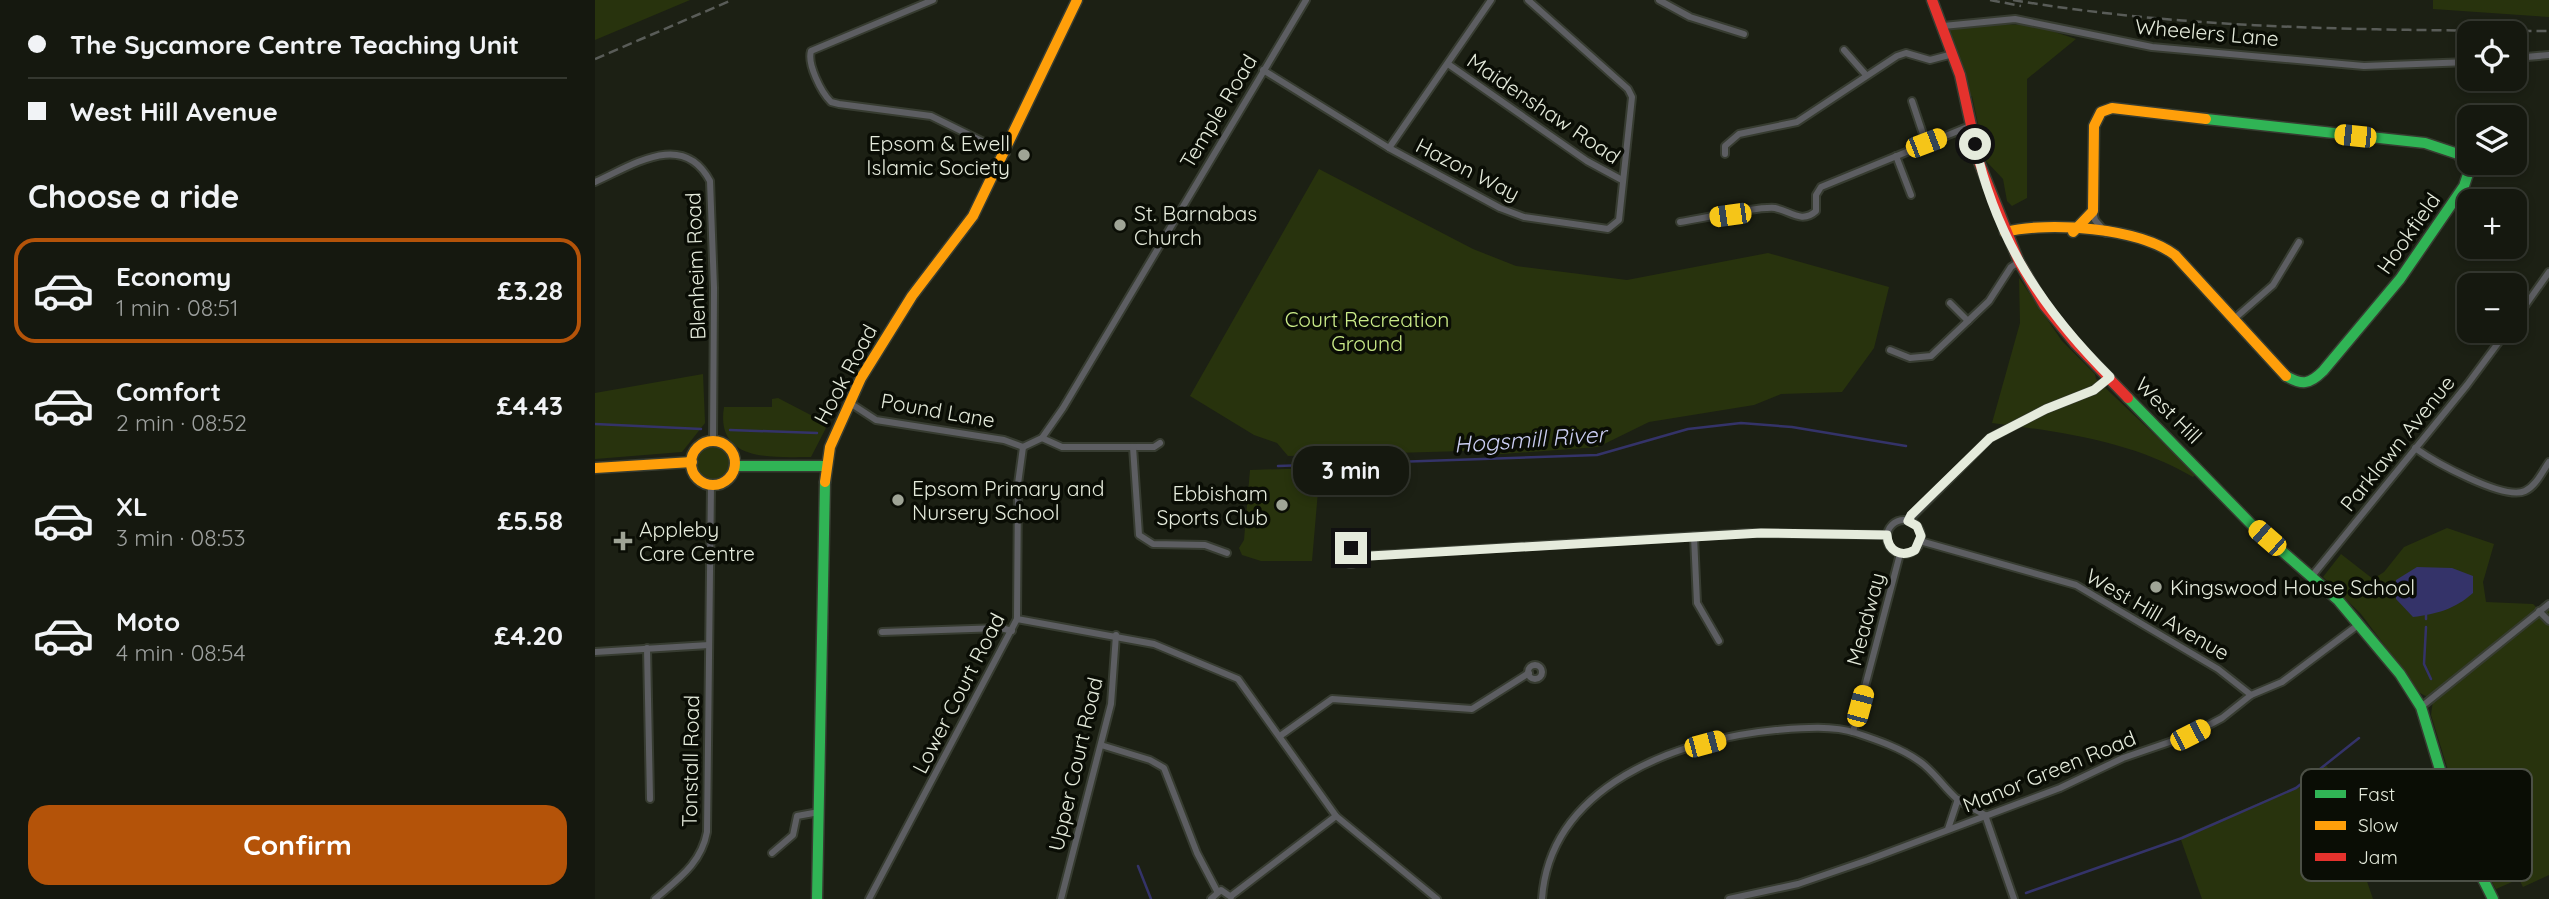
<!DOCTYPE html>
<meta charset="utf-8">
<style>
:root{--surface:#15180f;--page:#1e2118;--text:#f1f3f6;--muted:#9da09e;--line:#34372f;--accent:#b45309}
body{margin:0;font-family:Quicksand,sans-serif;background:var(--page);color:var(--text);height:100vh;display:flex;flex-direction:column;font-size:26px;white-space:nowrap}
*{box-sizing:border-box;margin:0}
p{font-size:23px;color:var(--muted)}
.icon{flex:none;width:38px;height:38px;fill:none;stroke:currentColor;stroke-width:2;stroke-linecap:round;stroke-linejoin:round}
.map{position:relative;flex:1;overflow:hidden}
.panel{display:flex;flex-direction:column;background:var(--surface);width:595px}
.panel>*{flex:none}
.top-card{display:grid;align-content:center;height:154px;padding:0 28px;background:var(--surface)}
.tools{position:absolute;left:1862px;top:21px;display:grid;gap:14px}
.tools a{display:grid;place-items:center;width:70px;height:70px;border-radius:14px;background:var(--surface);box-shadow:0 4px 10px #0003,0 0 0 2px var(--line);font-size:35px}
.end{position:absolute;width:32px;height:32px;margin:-16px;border:9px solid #e5ebdc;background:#111;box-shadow:0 0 0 4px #111}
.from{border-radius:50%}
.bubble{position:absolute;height:49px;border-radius:21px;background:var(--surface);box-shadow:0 4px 10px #0003,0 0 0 2px var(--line);font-size:23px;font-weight:700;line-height:49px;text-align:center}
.car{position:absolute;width:21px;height:42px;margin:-21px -10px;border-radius:9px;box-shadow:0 0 5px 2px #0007;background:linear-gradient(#f5c518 24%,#345 0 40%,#f5c518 0 76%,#345 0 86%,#f5c518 0)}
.top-card b{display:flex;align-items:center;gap:24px;height:66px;font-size:26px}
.top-card b+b{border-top:2px solid var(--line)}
.top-card i{width:18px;height:18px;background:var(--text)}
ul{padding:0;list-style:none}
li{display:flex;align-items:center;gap:21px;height:105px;margin:0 14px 10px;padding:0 14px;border:4px solid transparent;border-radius:21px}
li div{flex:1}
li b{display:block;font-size:26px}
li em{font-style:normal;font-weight:700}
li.active{border-color:var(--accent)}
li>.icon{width:63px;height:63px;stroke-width:1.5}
h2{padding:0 28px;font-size:32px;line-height:84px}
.primary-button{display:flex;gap:14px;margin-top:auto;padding:14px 28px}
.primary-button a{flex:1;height:80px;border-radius:21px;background:var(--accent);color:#fff;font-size:28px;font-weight:700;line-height:80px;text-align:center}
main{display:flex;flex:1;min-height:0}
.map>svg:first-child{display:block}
</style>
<main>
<section class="panel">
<div class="top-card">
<b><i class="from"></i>The Sycamore Centre Teaching Unit</b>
<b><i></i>West Hill Avenue</b>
</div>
<h2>Choose a ride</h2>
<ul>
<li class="active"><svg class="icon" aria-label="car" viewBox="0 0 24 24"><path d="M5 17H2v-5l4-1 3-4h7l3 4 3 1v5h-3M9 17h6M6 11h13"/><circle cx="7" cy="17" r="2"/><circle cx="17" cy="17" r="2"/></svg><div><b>Economy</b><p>1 min · 08:51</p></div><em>£3.28</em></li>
<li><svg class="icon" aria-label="car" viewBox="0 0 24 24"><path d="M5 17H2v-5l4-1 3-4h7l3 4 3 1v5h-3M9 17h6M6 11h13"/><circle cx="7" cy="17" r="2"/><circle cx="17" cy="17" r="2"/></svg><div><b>Comfort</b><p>2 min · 08:52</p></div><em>£4.43</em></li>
<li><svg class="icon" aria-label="car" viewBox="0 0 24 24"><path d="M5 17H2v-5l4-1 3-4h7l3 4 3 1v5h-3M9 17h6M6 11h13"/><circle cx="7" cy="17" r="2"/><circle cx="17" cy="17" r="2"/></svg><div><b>XL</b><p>3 min · 08:53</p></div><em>£5.58</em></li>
<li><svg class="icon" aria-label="car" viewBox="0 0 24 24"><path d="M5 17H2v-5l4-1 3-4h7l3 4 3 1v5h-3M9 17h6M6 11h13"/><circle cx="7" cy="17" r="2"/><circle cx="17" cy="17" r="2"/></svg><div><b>Moto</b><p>4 min · 08:54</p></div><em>£4.20</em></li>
</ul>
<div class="primary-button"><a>Confirm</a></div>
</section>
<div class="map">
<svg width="1954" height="899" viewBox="0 0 1954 899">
<rect width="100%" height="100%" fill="#1c2014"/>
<!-- green -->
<g fill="#28330d">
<polygon points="0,0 95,0 0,40"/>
<polygon points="1838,0 1954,0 1954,17 1838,9"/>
<polygon points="1397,24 1439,25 1481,39 1432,79 1432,198 1417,206 1412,201 1408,179 1391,161 1377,96 1374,96 1354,30"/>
<polygon points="724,169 878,249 921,266 1032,280 1173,253 1294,287 1279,348 1247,392 1186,394 1159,405 1054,422 1003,447 907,454 869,451 693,456 682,443 659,435 595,396"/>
<path d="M1424 278 1467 341 1500 374 1501 379 1601 474 1598 477C1536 441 1467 432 1397 423L1425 323Z"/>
<polygon points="108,374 110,423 87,452 0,459 0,393"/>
<path d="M183 398 233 424 216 457C179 457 120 463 129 407H177V399Z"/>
<circle cx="119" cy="463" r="18"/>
<polygon points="725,468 717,561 666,561 647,555 644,548 649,540 655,470"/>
<polygon points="1852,528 1899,544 1888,582 1891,602 1938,604 1946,612 1954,607 1954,875 1928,887 1924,879 1901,889 1876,845 1836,715 1838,700 1825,693 1766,614 1728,577 1746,554 1778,579 1789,572 1809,547"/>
<polygon points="1730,764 1739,776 1769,851 1764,858 1778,899 1607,899 1585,837 1703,786"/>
</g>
<!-- water -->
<path fill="#343369" d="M1822 567 1857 568 1878 576V593C1860 609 1842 614 1818 617L1801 599V580Z"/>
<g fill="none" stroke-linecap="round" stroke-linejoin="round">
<!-- stream -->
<g stroke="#343369" stroke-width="2.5">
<polyline points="0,424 106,429"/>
<polyline points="135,430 222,433"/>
<polyline points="683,466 1002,455 1093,429 1146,423 1197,427 1311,446"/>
<polyline points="1831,619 1831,615"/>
<polyline points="1831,627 1829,664 1836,679"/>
<polyline points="543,866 556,899"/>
<polyline points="1431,893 1587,838 1701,788 1764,738"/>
</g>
<!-- street casing -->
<g stroke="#373c31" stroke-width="10">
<g id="street">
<path d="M338 0 216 51C212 64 226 92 236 102L244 104 336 116 411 153"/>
<polyline points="1064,0 1095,17 1149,34"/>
<polyline points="1348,26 1420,19 1557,47 1769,66 1874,62"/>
<polyline points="1249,50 1271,75"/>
<polyline points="1920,58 1954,55"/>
<polyline points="853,64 992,161 1027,180"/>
<polyline points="668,70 794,148 905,208 929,217 1013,229 1024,220 1037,97 1033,89 933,0"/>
<polyline points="1317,101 1331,143"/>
<polyline points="794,148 896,0"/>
<polyline points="1130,154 1130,146 1144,134 1202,122 1302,56 1311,53 1335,60 1358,54"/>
<polyline points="1301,156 1316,195"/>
<path d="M0 182C38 165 88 130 115 181L119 288 118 441"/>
<polyline points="1498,211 1500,220 1511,233"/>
<path d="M1085 222C1105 219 1163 206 1180 208 1195 211 1207 224 1221 211V195L1226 187 1375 126"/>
<polyline points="1355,303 1373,321"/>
<polyline points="1639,319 1678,285 1704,242"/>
<polyline points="1920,320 1954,272"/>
<polyline points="1295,350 1315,358 1336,356 1394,301 1416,267 1424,262"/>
<polyline points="255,403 281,420 409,440 428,447"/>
<polyline points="447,438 467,447 559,447 565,443"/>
<polyline points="428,447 447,438 468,408 711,0"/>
<polyline points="538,447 544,535 558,544 610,545 632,553"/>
<path d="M1820 448C1838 461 1909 501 1930 491 1941 486 1947 472 1954 462"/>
<circle cx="1309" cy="537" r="17"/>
<polyline points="1313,521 1395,438 1451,409 1499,390 1515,377"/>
<polyline points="1099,536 1102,603 1124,641"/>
<polyline points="1325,541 1481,585 1623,669 1656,695"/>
<circle cx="756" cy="556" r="8"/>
<polyline points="765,556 1154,533 1292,535"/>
<polyline points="1717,576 1872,385 1912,331"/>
<polyline points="1944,611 1954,621"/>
<polyline points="422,619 559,644 643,679 741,816 842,899"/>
<polyline points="287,632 406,628 417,631"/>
<polyline points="52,648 55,799"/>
<polyline points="0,652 114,645"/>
<circle cx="940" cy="672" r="7"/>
<polyline points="1826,707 1954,604"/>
<polyline points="1258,732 1305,554"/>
<polyline points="685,736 737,699 877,709 934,673"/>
<polyline points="506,745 555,760 569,768 602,853 622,891"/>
<polyline points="1390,815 1419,899"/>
<polyline points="1353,829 1363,799"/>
<polyline points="177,853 198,835 202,816 224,812"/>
<polyline points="636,896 741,816"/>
<path d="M60 899C83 879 106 864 112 832L116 485"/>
<polyline points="274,899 422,619 423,484 428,447"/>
<polyline points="466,899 516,704 521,635"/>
<polyline points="616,899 626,890 636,897"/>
<path d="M947 899C955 785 1083 739 1181 730 1206 728 1237 725 1261 733 1282 740 1306 748 1324 761 1339 771 1348 787 1362 799 1370 805 1381 810 1390 815"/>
<polyline points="1134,899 1203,884 1273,860 1465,788 1528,758 1595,735 1627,718 1656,695 1687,682 1763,625"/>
</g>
</g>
<!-- fast casing -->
<g stroke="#373c31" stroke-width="13">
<g id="fast">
<path d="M1611 119 1830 143 1863 154 1874 171 1869 186 1805 279 1728 371C1714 385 1707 385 1691 376"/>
<polyline points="1533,398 1657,525 1743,600 1805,674 1826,707 1863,829 1898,899"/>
<polyline points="140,466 230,466"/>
<polyline points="222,899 230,482"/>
</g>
</g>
<!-- slow casing -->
<g stroke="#373c31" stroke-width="13">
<g id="slow">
<path d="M1410 232C1454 221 1544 228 1580 255L1691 376"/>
<polyline points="1478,232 1498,211 1499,126 1506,112 1517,108 1611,119"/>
<circle cx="118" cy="463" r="22"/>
<polyline points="0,468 97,462"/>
<polyline points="230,482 235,447 266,378 317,296 378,216 482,0"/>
</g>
</g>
<!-- jam casing -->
<g stroke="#373c31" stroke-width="13">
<polyline id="jam" points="1337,0 1365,75 1384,162 1424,262 1449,305 1480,343 1533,398"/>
</g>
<!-- street -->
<use href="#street" stroke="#5d5e62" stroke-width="6"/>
<!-- fast -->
<use href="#fast" stroke="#30b455" stroke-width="10"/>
<!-- slow -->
<use href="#slow" stroke="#ff9f0a" stroke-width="10"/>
<!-- jam -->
<use href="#jam" stroke="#e5322d" stroke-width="10"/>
<!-- rail -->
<g stroke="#595c58" stroke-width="2.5" stroke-dasharray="10 5" stroke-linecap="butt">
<polyline points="1395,0 1426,6"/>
<path d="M1418 0C1595 30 1775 30 1954 31"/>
<polyline points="0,59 137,0"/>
</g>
</g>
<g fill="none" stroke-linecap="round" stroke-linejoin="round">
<!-- route -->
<path stroke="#e5ebdc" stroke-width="9" d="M756 548 765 556H775L1166 533 1292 535C1293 551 1306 558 1320 550L1326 536 1322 526 1313 521 1316 515 1395 438 1451 409 1499 390 1515 377C1447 309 1401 239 1380 144"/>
</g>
<!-- markers -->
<g fill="#9fa496" stroke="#0a0d05" stroke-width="2.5">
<circle cx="429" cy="155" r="7"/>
<circle cx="525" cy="225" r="7"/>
<circle cx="303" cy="500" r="7"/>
<circle cx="687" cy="505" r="7"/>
<path d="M24.5 530.5h7v7h7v7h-7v7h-7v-7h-7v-7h7z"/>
<circle cx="1561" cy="587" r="7"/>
</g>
<g text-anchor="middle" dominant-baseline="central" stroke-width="7" stroke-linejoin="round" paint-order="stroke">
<!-- street labels -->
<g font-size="21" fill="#e5ebdc" stroke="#0a0d05">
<text transform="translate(1612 32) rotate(5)">Wheelers Lane</text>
<text transform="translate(949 108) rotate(34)">Maidenshaw Road</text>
<text transform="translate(623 111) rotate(-59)">Temple Road</text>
<text transform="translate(873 169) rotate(27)">Hazon Way</text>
<text transform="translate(1813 233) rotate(-55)">Hookfield</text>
<text transform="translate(100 266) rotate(-92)">Blenheim Road</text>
<text transform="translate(250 374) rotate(-62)">Hook Road</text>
<text transform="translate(343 410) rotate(10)">Pound Lane</text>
<text transform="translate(1574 410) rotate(45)">West Hill</text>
<text transform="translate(1802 443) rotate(-51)">Parklawn Avenue</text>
<text transform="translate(1563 614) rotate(30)">West Hill Avenue</text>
<text transform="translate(1270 619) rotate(-75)">Meadway</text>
<text transform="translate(363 693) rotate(-63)">Lower Court Road</text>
<text transform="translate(95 761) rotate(-89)">Tonstall Road</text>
<text transform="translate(480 764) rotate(-77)">Upper Court Road</text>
<text transform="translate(1454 771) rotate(-22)">Manor Green Road</text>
</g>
<!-- poi labels -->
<g font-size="21" fill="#e5ebdc" stroke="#0a0d05" text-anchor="start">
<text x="415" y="143" text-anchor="end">Epsom &amp; Ewell<tspan x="415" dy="24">Islamic Society</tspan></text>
<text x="539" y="213">St. Barnabas<tspan x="539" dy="24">Church</tspan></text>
<text x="317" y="488">Epsom Primary and<tspan x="317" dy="24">Nursery School</tspan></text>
<text x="673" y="493" text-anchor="end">Ebbisham<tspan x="673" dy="24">Sports Club</tspan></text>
<text x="44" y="529">Appleby<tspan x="44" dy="24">Care Centre</tspan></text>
<text x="1575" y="587">Kingswood House School</text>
</g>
<!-- park labels -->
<g font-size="21" fill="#cbec89" stroke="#0a0d05">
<text x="772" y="319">Court Recreation<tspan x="772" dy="24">Ground</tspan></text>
</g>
<!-- water labels -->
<g font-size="23" font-style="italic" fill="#cacdf2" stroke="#0a0d05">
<text transform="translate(935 439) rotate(-4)">Hogsmill River</text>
</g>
</g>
<!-- legend -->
<rect x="1706" y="769" width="231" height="112" rx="10" fill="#0a0d05" stroke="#4c5046" stroke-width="2"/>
<rect x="1720" y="790" width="31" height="8" fill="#30b455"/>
<rect x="1720" y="821" width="31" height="9" fill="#ff9f0a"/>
<rect x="1720" y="853" width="31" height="8" fill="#e5322d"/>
<g font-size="19" fill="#e5ebdc">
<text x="1763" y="801">Fast</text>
<text x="1763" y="832">Slow</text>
<text x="1763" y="864">Jam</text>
</g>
</svg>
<div class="tools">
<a><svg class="icon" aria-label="locate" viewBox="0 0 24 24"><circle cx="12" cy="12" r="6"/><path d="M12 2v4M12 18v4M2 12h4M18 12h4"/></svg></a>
<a><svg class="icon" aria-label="layers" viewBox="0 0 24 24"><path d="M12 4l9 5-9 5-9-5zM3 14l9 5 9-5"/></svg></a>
<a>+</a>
<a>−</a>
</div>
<i class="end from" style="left:1380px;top:144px"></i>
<i class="end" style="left:756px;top:548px"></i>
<div class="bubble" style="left:698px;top:446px;width:116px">3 min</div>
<i class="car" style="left:1760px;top:136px;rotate:276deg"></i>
<i class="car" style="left:1331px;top:143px;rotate:69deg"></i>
<i class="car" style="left:1135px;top:215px;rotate:262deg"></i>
<i class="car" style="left:1672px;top:538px;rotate:311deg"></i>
<i class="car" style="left:1265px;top:706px;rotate:15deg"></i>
<i class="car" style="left:1595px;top:735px;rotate:63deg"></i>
<i class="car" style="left:1110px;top:744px;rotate:75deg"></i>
</div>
</main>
